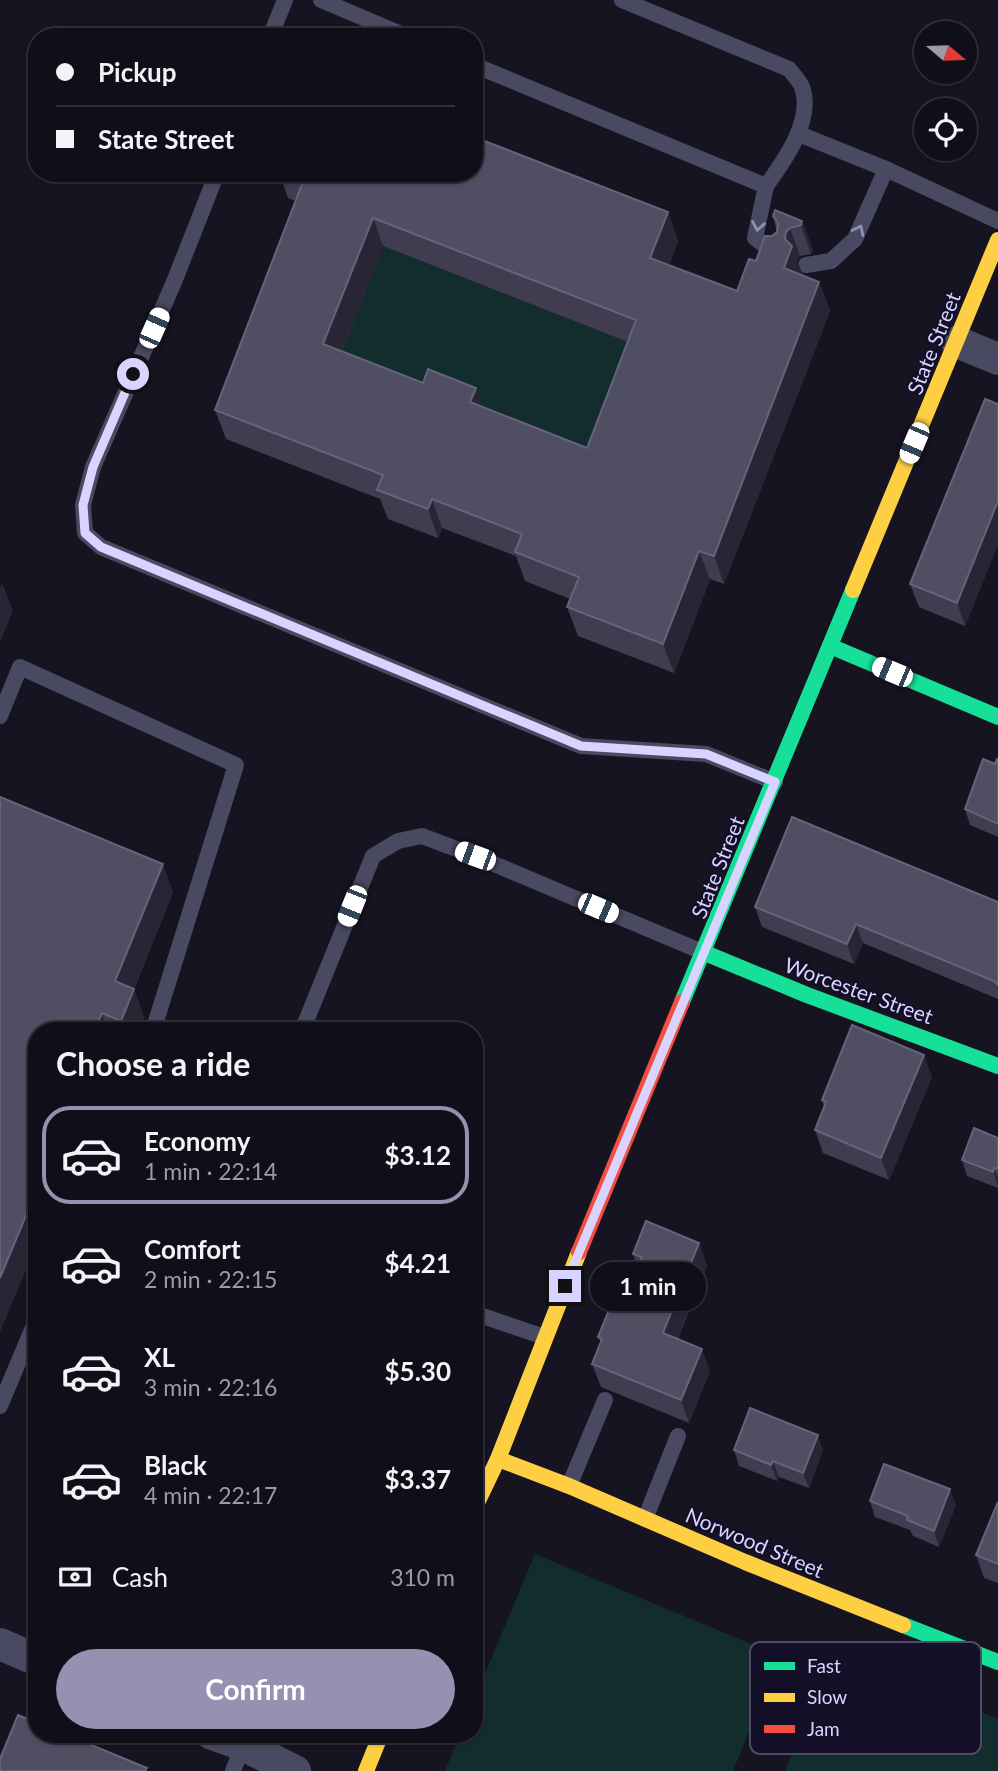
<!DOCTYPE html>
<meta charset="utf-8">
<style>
:root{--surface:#100f19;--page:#191822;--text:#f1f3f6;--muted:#9c9ca2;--line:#302f38;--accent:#9591b1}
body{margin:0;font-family:Lato,sans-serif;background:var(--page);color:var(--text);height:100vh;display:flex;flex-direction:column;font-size:26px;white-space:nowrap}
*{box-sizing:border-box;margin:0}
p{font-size:23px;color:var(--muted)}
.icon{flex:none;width:38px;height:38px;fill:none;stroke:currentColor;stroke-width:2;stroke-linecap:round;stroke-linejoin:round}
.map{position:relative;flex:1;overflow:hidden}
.details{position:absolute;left:28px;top:1022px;width:455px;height:721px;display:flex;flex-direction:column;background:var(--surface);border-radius:28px;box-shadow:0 2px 5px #0004,0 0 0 2px var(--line)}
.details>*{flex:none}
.guide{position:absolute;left:28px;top:28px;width:455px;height:154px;border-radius:28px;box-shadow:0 2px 5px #0004,0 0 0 2px var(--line);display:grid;align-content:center;height:154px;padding:0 28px;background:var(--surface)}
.needle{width:46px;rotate:109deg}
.tools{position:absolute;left:914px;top:21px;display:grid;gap:14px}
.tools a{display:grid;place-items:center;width:63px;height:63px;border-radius:50%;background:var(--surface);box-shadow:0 2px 5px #0004,0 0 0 2px var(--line);font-size:35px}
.end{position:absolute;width:32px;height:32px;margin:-16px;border:9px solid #d9d4ff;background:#111;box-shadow:0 0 0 4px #111}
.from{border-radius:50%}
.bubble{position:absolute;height:49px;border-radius:24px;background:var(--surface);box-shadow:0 2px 5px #0004,0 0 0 2px var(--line);font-size:23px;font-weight:700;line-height:49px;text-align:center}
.car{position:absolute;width:21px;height:42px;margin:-21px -10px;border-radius:9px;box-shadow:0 0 5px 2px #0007;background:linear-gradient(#fff 24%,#345 0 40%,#fff 0 76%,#345 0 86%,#fff 0)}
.guide b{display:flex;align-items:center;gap:24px;height:66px;font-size:26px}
.guide b+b{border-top:2px solid var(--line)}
.guide i{width:18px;height:18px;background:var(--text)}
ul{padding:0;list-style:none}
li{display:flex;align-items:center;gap:21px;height:98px;margin:0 14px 10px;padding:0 14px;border:4px solid transparent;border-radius:28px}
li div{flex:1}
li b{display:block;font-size:26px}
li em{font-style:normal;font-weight:700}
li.current{border-color:var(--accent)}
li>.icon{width:63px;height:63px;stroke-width:1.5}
h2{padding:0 28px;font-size:32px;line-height:84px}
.pay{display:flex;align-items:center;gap:18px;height:77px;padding:0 28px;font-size:26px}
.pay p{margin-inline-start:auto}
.button{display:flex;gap:14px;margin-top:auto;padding:14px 28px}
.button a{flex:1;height:80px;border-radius:42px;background:var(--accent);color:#fff;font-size:28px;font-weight:700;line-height:80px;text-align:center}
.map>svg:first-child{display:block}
</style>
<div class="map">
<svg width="998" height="1771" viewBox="0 0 998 1771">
<rect width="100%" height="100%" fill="#161421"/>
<!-- park -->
<g fill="#132c2d">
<polygon points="383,246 647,349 597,476 333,373"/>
<polygon points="535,1554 780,1656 733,1771 445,1771 460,1734 474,1734 474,1700"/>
<polygon points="833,1652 998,1719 998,1771 785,1771"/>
</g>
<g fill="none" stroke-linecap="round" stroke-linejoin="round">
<!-- lane -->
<g stroke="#4a4962" stroke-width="16">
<polyline points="321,0 408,37"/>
<polyline points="270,37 285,0"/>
<path d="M474 65 766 186C784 161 814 120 802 87 799 80 793 74 789 69L622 0"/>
<polyline points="799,134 886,169 998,221"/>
<polyline points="217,173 174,282 93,467 83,505 85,533 101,547 581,746 706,754 775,782"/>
<polyline points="766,186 755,238 778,255"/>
<polyline points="806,265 831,261 855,239 886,169"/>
<polyline points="0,716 20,667 236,765 153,1031"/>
<polyline points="302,1031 373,856 398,841 422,836 475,856 705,953"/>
<polyline points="474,1313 544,1337"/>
<polyline points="0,1406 37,1318"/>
<polyline points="569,1486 605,1400"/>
<polyline points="645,1519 678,1436"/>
<polyline points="233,1771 243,1745"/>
</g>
<!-- street -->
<g stroke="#4a4962" stroke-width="32">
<polyline points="957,342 998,359"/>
<polyline points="0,1644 37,1660"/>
<polyline points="212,1734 243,1745 295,1771"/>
</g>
<!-- fast -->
<g stroke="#16e098" stroke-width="16">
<polyline points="830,646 998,717"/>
<polyline points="705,953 807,995 998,1066"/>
<polyline points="682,1002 853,590"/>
<polyline points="903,1625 998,1662"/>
</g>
<!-- slow -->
<g stroke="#ffcf43" stroke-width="16">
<polyline points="853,590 998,240"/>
<polyline points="498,1459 569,1486 745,1562 903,1625"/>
<polyline points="474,1509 498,1459 579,1252"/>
<polyline points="366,1771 381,1734"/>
</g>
<!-- jam -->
<polyline stroke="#f24e42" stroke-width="16" points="579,1252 682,1002"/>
</g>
<!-- wall -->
<g fill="#403d50" fill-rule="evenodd">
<path d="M279 173H474L668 212 678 241 669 265 737 291 772 236 777 232 773 216 802 221 813 250 811 254 800 256 797 260 802 276 819 282 830 311 724 584 710 579 674 673 578 636 567 607 570 599 525 581 516 556 442 528 438 538 388 519 380 499 226 439 215 410 296 201 288 198ZM383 246 628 342 587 448 482 407 476 388 423 383 342 351Z"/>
<polygon points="998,404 998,544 965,626 919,607 910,584"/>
<polygon points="998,759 998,837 970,825 965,809"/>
<polygon points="0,797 173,892 134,989 144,1018 139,1031 37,1031 37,1243 0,1331"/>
<polygon points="998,902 998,999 863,943 854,964 762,927 755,907"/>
<polygon points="932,1077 889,1180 823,1153 815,1130 824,1107 822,1100"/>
<polygon points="998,1138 998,1188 967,1176 962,1160"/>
<polygon points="699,1243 707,1266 678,1339 710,1371 689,1423 601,1387 592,1364 601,1343 598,1337 621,1309 638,1268 633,1254"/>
<polygon points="734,1450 823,1450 809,1488 779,1477 777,1481 739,1466"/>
<polygon points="870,1501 956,1505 939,1547 913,1536 910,1530 875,1517"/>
<polygon points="998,1502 998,1583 984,1578 976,1555"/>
</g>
<!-- shaded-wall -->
<g fill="#282635">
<polygon points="668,212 678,241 661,287 650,258"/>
<polygon points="373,218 383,246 333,373 323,344"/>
<polygon points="802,221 813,250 811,254 801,225"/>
<polygon points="790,228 800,256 797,260 803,275 794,297 784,268 786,232"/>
<polygon points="819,282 830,311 724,584 714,556"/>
<polygon points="476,388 486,417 470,402"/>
<polygon points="432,499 442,528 438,538 428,509"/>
<polygon points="998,501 998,544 965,626 957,603"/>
<polygon points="699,551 710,579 674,673 663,644"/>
<polygon points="2,582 13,611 0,642 0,588"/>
<polygon points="163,864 173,892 125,1010 115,981"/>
<polygon points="856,924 863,943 854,964 847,944"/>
<polygon points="134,989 144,1018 139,1031 125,1031 121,1021"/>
<polygon points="102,1013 108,1031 94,1031"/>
<polygon points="924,1055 932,1077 889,1180 881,1158"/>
<polygon points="994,1168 998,1178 998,1187 993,1172"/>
<polygon points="37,1189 37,1243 0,1331 0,1278"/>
<polygon points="699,1243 707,1266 671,1355 663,1333"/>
<polygon points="702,1349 710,1371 689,1423 681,1400"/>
<polygon points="818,1435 823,1450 809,1488 803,1473"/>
<polygon points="773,1461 779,1477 777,1481 771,1465"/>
<polygon points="950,1489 956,1505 939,1547 934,1531"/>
</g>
<!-- building -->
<g fill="#504e63" stroke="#66637b" stroke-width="2" fill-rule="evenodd">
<path d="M474 137 668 212 650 258 737 291 749 259 756 261 765 236H772L777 232 778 223 773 216 775 210 802 221 801 225 790 228 786 232 785 239 792 246 784 268 819 282 714 556 699 551 663 644 567 607 579 577 515 552 522 534 432 499 428 509 377 490 383 475 215 410 304 179 289 173H474ZM373 218 636 320 587 448 470 402 476 388 428 369 423 383 323 344Z"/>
<polygon points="985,399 998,404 998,501 957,603 910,584"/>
<polygon points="983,759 995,764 997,759 998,759 998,824 965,809"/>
<polygon points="0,797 163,864 115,981 134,989 121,1021 102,1013 94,1031 37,1031 37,1189 0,1278"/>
<polygon points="792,817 998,902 998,985 994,981 856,924 847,944 755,907"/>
<polygon points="852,1025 924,1055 881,1158 815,1130 826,1102 822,1100"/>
<polygon points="974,1128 998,1138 998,1169 994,1168 993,1172 962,1160"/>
<polygon points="646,1221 699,1243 663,1333 702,1349 681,1400 592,1364 602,1339 598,1337 611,1305 621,1309 642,1257 633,1254"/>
<polygon points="750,1408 818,1435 803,1473 773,1461 771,1465 734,1450"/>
<polygon points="884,1464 950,1489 934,1531 907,1520 908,1516 870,1501"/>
<polygon points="998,1502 998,1564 976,1555"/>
<polygon points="18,1715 37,1723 37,1734 65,1734 147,1768 145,1771 0,1771 0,1759"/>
</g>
<!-- one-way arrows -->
<defs><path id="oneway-chevron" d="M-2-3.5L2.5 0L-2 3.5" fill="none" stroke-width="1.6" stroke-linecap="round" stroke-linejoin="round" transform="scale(1.75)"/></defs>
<g stroke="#928eb0">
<use href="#oneway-chevron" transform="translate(758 226) rotate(100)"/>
<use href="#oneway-chevron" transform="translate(859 230) rotate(-64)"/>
</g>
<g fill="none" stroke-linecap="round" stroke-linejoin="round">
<!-- route -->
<polyline stroke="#d9d4ff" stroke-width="9" points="133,374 93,467 83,505 85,533 101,547 581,746 706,754 775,782 565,1286"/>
</g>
<g text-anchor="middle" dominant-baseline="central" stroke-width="5" stroke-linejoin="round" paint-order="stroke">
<!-- street labels -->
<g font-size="21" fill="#d9d4ff" stroke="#130f26">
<text transform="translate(933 343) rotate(-68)">State Street</text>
<text transform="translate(717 867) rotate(-68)">State Street</text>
<text transform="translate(859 990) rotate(20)">Worcester Street</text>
<text transform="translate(755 1542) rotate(23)">Norwood Street</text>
</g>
</g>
<!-- legend -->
<rect x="750" y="1642" width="231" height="112" rx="10" fill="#130f26" stroke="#4e4a67" stroke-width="2"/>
<rect x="764" y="1662" width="31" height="8" fill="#16e098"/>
<rect x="764" y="1693" width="31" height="9" fill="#ffcf43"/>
<rect x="764" y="1725" width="31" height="8" fill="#f24e42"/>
<g font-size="19" fill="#d9d4ff">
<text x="807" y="1673">Fast</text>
<text x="807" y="1704">Slow</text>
<text x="807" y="1736">Jam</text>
</g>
</svg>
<div class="tools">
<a><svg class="needle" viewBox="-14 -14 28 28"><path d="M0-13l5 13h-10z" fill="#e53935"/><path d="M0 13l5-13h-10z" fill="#9c9ca2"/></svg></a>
<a><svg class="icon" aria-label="locate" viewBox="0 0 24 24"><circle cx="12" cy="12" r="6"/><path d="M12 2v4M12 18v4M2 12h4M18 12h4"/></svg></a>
</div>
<i class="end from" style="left:133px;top:374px"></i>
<i class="end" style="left:565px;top:1286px"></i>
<div class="bubble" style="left:590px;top:1262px;width:116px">1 min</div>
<i class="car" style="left:154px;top:328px;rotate:24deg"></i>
<i class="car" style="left:914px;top:443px;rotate:203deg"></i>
<i class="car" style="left:892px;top:672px;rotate:293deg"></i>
<i class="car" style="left:475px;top:856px;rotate:290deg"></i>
<i class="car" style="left:352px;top:906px;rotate:202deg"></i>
<i class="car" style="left:598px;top:908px;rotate:113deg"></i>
<div class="guide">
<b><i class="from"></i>Pickup</b>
<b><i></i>State Street</b>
</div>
<section class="details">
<h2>Choose a ride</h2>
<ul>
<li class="current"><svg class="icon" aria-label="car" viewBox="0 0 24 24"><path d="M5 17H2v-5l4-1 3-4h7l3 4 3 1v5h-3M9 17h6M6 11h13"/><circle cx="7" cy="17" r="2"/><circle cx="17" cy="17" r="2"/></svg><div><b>Economy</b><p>1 min · 22:14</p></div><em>$3.12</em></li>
<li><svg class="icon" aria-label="car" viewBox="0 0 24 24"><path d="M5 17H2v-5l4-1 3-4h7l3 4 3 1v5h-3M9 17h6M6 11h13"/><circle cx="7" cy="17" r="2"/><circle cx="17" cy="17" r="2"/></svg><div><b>Comfort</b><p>2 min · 22:15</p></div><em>$4.21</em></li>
<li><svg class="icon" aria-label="car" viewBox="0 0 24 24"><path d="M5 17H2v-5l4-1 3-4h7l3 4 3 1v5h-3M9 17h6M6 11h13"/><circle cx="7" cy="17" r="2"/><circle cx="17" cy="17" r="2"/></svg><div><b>XL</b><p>3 min · 22:16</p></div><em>$5.30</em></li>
<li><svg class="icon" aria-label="car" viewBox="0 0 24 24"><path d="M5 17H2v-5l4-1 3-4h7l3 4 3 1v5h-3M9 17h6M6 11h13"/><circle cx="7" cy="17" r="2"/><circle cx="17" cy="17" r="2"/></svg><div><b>Black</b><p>4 min · 22:17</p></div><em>$3.37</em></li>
</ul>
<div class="pay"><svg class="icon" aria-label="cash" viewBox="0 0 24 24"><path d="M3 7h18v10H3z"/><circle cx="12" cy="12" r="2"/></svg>Cash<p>310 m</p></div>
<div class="button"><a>Confirm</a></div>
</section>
</div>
